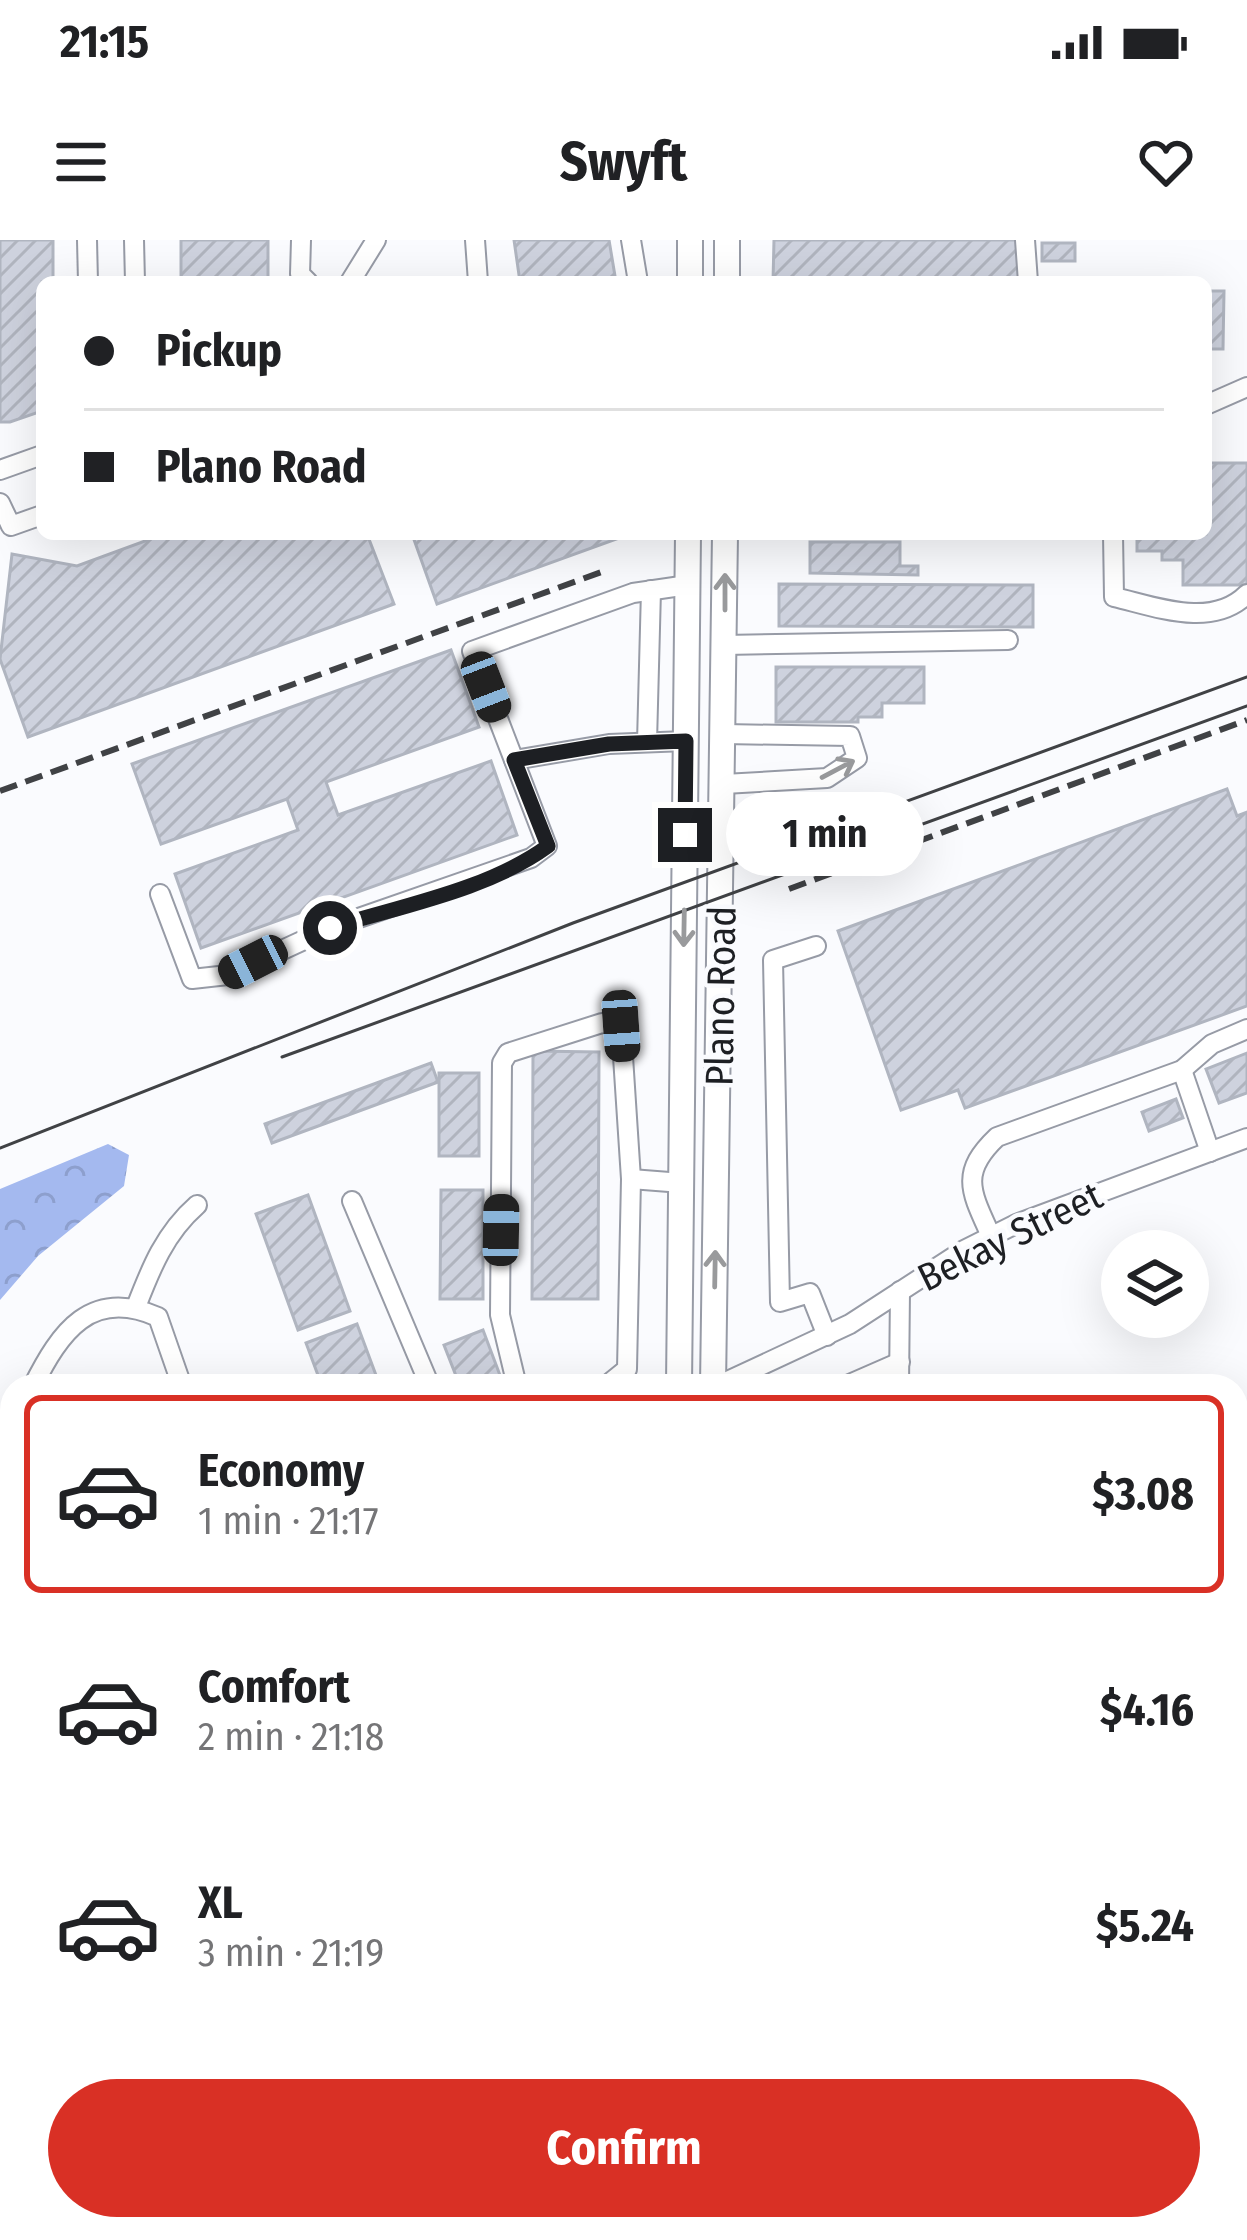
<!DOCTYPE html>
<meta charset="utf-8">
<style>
:root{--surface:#fff;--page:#f2f2f2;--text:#202124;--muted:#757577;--line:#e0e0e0;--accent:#d93025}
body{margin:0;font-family:"Fira Sans Condensed",sans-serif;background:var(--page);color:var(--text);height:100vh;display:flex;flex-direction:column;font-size:45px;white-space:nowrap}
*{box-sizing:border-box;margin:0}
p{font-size:39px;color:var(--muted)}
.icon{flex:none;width:66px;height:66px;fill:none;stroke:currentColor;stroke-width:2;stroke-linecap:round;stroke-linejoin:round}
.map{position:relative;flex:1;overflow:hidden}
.drawer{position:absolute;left:0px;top:1134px;width:1248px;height:867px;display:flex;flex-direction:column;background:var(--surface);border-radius:36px 36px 0 0;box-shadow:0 12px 48px #0002}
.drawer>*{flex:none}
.hud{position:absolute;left:36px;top:36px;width:1176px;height:264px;border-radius:18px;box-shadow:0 12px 48px #0002;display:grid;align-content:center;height:264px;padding:0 48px;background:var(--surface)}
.controls{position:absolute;left:1101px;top:990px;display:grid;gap:24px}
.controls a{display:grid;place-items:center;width:108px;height:108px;border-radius:50%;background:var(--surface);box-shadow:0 12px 48px #0002;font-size:60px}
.end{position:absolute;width:54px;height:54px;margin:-27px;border:15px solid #1d1f23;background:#fff;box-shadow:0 0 0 6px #fff}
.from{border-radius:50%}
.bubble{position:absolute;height:84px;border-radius:42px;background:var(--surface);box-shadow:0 12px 48px #0002;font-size:39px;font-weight:700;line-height:84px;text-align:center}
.car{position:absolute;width:36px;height:72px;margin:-36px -18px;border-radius:15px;box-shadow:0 0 9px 3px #0007;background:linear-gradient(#222 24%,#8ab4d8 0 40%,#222 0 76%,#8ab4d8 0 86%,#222 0)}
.hud b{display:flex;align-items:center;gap:42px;height:114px;font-size:45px}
.hud b+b{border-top:3px solid var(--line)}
.hud i{width:30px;height:30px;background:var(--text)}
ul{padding:21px 0 0;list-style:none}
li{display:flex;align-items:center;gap:36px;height:198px;margin:0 24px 18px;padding:0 24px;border:6px solid transparent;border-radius:18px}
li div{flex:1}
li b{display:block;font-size:45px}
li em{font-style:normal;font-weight:700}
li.current{border-color:var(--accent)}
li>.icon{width:108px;height:108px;stroke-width:1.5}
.action{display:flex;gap:24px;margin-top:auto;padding:24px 48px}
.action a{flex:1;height:138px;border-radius:72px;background:var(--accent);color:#fff;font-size:48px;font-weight:700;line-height:138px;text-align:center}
.status{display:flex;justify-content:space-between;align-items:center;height:84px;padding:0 60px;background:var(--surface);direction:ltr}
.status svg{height:33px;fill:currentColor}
header{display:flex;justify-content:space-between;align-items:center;height:156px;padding:0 48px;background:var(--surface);font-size:54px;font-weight:700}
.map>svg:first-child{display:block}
</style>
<div class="status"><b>21:15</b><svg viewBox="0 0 49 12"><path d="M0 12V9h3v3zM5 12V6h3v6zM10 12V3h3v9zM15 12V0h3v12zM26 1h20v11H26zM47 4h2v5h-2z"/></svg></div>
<header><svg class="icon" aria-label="menu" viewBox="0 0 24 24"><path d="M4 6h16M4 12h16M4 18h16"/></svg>Swyft<svg class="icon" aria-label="heart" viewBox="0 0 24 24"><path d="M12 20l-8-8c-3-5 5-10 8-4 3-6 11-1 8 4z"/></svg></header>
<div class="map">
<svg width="1247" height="2000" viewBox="0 0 1247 2000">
<defs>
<pattern id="forest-crowns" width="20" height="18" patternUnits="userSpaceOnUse" patternTransform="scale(3)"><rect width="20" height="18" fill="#a4b9ef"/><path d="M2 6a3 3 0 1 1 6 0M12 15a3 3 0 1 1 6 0" fill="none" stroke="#8d9fcd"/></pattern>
<pattern id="building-hatch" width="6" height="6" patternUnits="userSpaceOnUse" patternTransform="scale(3)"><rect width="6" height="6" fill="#ced2de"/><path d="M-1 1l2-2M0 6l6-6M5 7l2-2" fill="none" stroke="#b0b4be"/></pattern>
</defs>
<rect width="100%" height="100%" fill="#fafbfe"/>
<!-- forest -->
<g fill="url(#forest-crowns)">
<polygon points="108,904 129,915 124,946 38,1016 0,1060 0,949"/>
<polygon points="0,1732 12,1760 12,1862 0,1862"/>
</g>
<!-- building -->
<g fill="url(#building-hatch)" stroke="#b0b5c0" stroke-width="3">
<polygon points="0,0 53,0 53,42 42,42 42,171 10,182 0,182"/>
<rect x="181" y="0" width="87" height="42"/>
<polygon points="514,0 609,0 616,42 520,42"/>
<polygon points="774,0 1017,0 1023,42 773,42"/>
<rect x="1042" y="3" width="33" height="18"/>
<polygon points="1206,51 1224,51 1223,109 1206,109"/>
<polygon points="1206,223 1247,223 1247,345 1183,345 1183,320 1162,320 1162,311 1137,311 1137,294 1206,294"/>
<polygon points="164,294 367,294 394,364 28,497 0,419 12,314 77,326"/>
<polygon points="412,294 630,294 437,364"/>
<polygon points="810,302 900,302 900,326 918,326 918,335 810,333"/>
<polygon points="779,344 1033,345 1033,387 779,386"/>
<polygon points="451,410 479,487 326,542 338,575 491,521 517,595 201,708 175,634 298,590 287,559 161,604 132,524"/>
<polygon points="776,427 924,427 924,463 882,463 882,477 858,477 858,482 776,482"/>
<polygon points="1227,549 1237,576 1247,572 1247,766 965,868 958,850 901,870 838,691"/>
<polygon points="533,811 599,812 598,1059 532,1059"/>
<polygon points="1247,813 1247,853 1219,863 1206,829"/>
<polygon points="431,823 438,842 272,903 265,884"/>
<rect x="439" y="833" width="40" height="83"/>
<polygon points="1176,859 1183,878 1149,891 1142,872"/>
<polygon points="441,950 483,950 483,1059 440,1059"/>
<polygon points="308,955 350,1071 298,1090 256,974"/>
<polygon points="357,1084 380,1146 322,1146 306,1103"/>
<polygon points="483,1090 504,1146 460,1146 444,1105"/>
<polygon points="12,1416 12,1542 0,1546 0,1421"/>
<polygon points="12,1675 12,1789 0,1762 0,1717 5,1715 0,1680"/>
<rect x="0" y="1963" width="8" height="37"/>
</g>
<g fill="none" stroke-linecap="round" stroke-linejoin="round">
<!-- minor casing -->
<g stroke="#979ba6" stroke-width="22">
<g id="minor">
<polyline points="87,0 88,42"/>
<polyline points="134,0 135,42"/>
<polyline points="301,0 300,34 308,42"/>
<polyline points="475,0 478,42"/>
<polyline points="631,0 638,42"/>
<polyline points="1025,0 1028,42"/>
<polyline points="350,42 376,0"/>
<polyline points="1206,165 1247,147"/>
<polyline points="0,230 42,215"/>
<polyline points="0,263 11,286 42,275"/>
<path d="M1113 294 1114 357C1157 367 1212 389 1247 354"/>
<polyline points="724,405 1008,400"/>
<polyline points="724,494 850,496 857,518 827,538 724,544"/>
<polyline points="647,502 651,350"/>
<polyline points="514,520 609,504 686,501"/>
<polyline points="160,654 192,739 228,735 330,688 531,618 547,606 472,411 633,353 688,345"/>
<polyline points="816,706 773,720 780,1062 810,1053 827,1096"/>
<polyline points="1182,830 1210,912"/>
<polyline points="352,961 430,1146"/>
<path d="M991 996C971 952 959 933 997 897L1182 830 1212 804 1247 789"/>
<path d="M136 1067C151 1028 165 993 197 965"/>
<path d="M33 1146C60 1092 91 1047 158 1077L182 1146"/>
<polyline points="517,1146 500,1075 502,823 508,813 602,783 621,786 631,939"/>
<polyline points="606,1146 627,1129 631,939 682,943"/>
<polyline points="717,1146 850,1084 964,1010 1016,984 1247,898"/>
<polyline points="845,1146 900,1122"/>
<polyline points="899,1146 900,1051"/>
<polyline points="0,1227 12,1196"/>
<polyline points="0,1323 12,1319"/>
<polyline points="1236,1634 1236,1684"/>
<polyline points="0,1902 12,1929"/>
<polyline points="47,1989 50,2000"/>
<polyline points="335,1989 335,2000"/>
<polyline points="470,1989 470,2000"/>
<polyline points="546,1989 546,2000"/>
<polyline points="205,2000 206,1989"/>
</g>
</g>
<!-- major casing -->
<g stroke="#979ba6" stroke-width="28">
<g id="major">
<polyline points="727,0 727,42"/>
<polyline points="690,42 690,0"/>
<polyline points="679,1146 688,294"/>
<polyline points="713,1146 725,294"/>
<polyline points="668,2000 668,1989"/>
<polyline points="708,2000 708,1989"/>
</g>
</g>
<!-- minor -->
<use href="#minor" stroke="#fff" stroke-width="18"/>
<!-- major -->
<use href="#major" stroke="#fff" stroke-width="24"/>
<!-- tram -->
<g stroke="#404245" stroke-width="3">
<polyline points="282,817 1247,466"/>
<polyline points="0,908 573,683 1247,437"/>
</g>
<!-- rail -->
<g stroke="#404245" stroke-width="6" stroke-dasharray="18 9" stroke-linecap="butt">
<polyline points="0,551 607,330"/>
<polyline points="789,649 1247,480"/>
<polyline points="1236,1373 1247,1344"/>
</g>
</g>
<!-- one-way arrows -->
<defs><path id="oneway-shaft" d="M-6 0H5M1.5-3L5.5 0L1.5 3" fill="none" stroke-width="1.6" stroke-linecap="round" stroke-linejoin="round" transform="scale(3)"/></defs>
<g stroke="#999a9c">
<use href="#oneway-shaft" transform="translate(725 352) rotate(-90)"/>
<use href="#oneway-shaft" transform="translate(838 529) rotate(-28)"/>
<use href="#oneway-shaft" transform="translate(684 688) rotate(91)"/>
<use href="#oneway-shaft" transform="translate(715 1029) rotate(-89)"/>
</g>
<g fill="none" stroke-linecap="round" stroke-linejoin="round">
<!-- route -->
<path stroke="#1d1f23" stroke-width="15" d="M330 688C400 666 488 650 548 606L514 520 609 504 686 501 685 595"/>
</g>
<g text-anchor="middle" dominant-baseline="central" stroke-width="9" stroke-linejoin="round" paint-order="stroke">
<!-- street labels -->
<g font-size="39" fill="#1d1f23" stroke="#fafbfe">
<text transform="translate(721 756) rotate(-89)">Plano Road</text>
<text transform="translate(1010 997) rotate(-26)">Bekay Street</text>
</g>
</g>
</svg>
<div class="controls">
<a><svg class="icon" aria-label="layers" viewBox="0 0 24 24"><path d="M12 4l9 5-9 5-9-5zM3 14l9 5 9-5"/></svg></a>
</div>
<i class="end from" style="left:330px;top:688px"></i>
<i class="end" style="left:685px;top:595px"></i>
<div class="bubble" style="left:726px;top:552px;width:198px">1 min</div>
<i class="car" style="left:486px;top:447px;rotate:159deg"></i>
<i class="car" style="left:253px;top:722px;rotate:243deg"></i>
<i class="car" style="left:621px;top:786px;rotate:176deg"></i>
<i class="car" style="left:501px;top:990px;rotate:1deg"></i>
<div class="hud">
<b><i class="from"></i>Pickup</b>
<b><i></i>Plano Road</b>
</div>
<section class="drawer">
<ul>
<li class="current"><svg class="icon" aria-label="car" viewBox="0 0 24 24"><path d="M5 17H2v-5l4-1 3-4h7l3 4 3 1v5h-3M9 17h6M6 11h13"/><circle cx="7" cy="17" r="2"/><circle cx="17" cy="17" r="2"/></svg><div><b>Economy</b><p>1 min · 21:17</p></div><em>$3.08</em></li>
<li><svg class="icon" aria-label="car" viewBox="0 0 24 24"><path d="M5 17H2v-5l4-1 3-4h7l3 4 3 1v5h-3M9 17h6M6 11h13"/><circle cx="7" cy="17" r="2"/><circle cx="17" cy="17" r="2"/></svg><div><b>Comfort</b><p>2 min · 21:18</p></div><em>$4.16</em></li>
<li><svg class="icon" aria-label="car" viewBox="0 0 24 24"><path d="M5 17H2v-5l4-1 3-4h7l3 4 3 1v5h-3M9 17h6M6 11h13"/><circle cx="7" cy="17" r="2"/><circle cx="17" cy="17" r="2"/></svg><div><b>XL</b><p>3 min · 21:19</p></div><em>$5.24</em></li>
</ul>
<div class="action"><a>Confirm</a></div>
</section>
</div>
